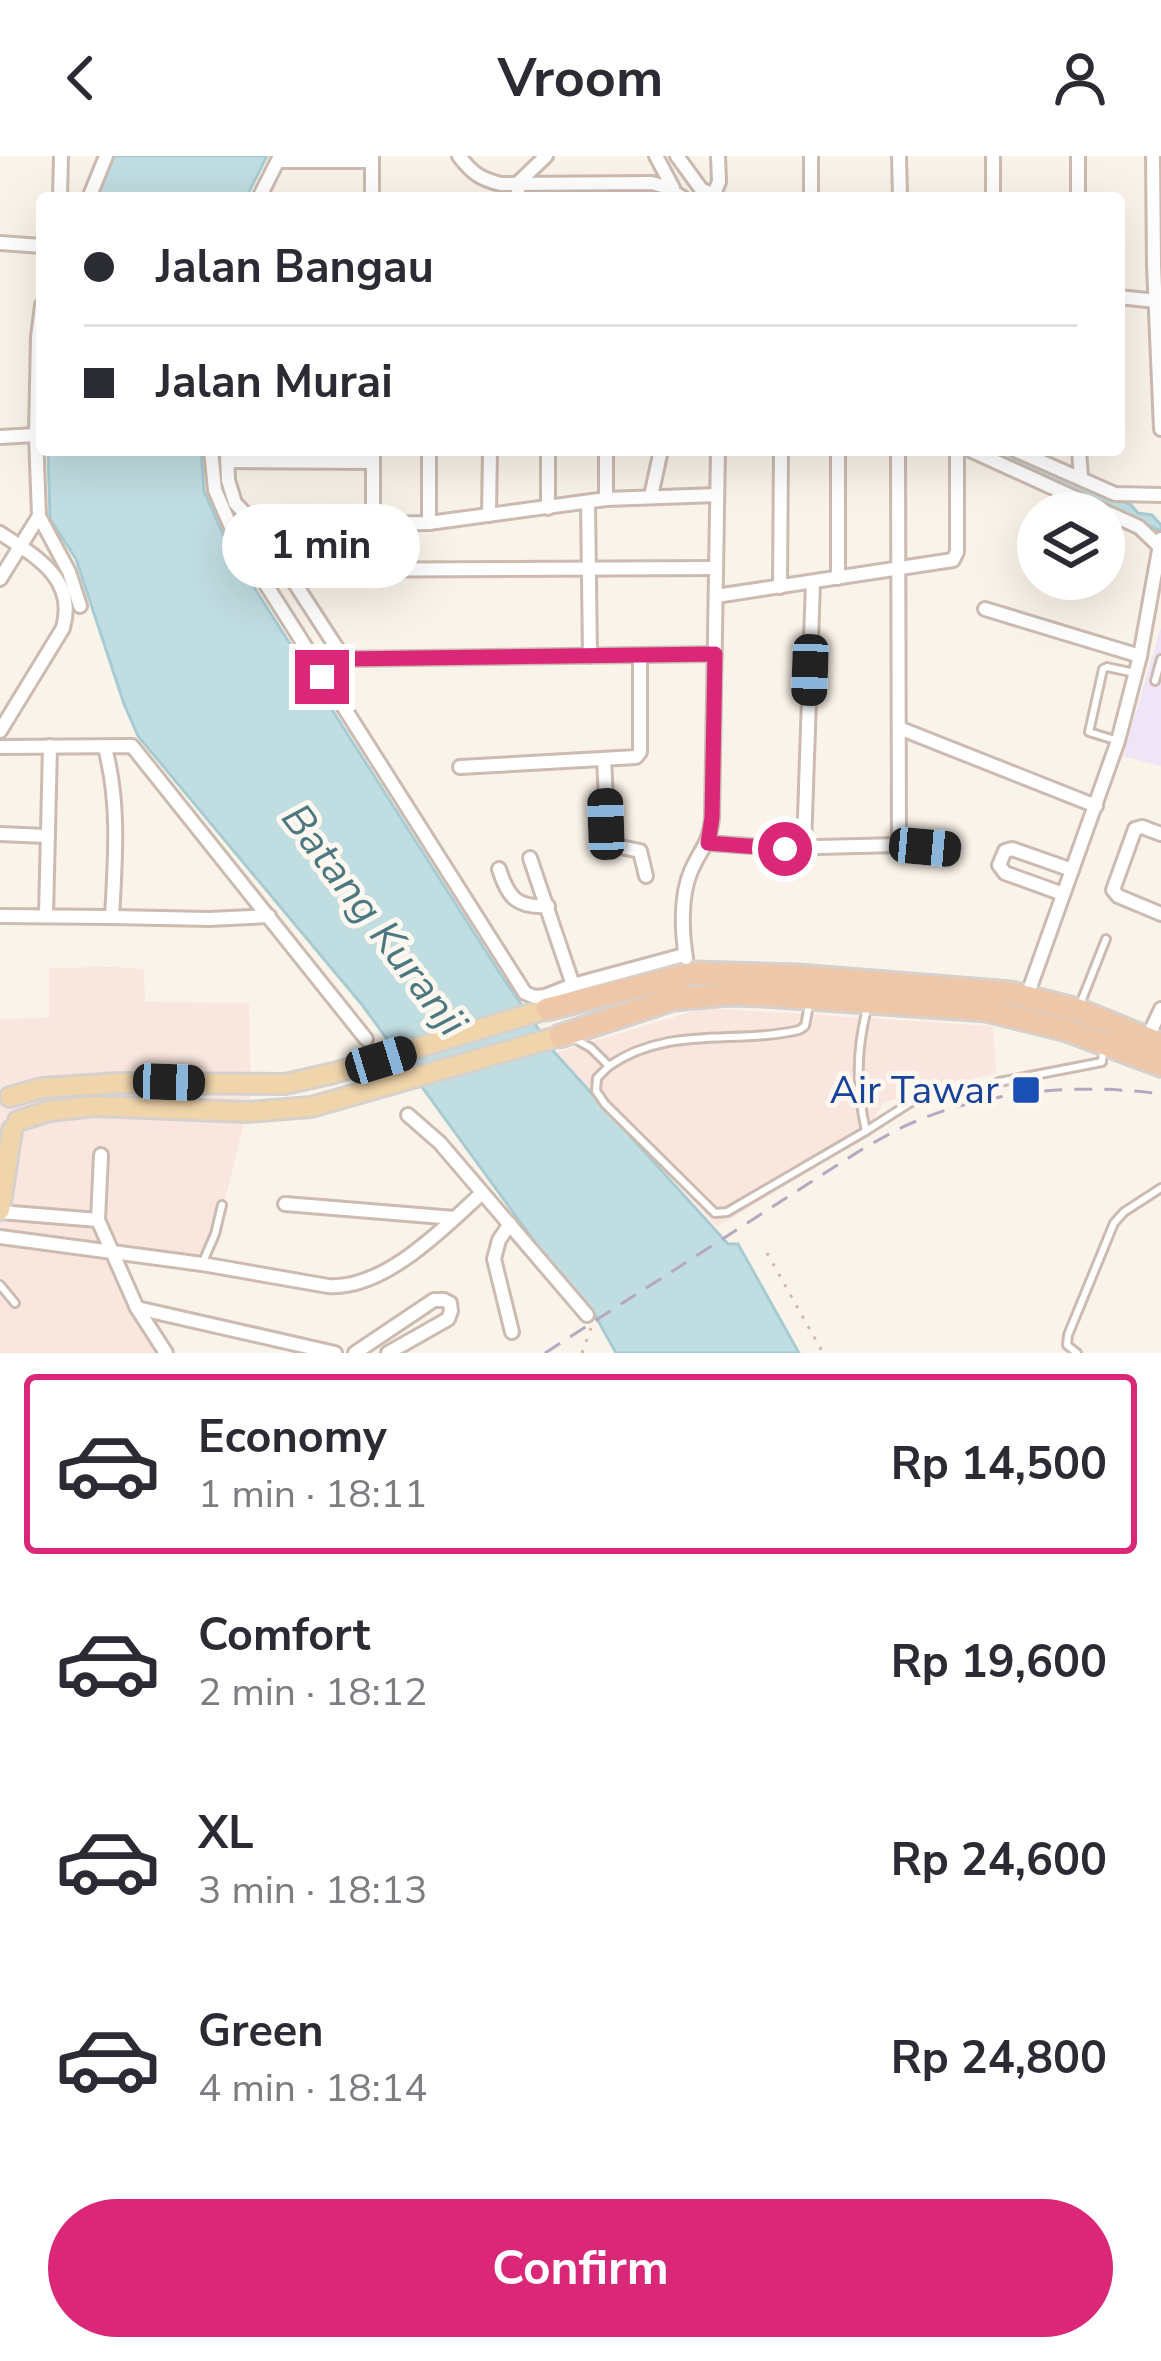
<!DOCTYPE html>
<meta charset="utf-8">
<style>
:root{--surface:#fff;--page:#f2f2f3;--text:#2b2b33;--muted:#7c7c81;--line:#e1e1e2;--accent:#db2777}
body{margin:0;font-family:"Nunito Sans",sans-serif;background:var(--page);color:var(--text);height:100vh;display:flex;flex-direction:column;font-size:45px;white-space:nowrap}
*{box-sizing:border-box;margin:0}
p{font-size:39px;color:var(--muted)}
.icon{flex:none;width:66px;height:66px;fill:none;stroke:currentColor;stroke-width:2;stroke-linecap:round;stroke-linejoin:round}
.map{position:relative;height:1197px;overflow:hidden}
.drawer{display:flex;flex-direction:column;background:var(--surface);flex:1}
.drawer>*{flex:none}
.hud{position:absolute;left:36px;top:36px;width:1089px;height:264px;border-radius:12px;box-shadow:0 12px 48px #0002;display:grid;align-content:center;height:264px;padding:0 48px;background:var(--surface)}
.buttons{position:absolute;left:1017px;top:336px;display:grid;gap:24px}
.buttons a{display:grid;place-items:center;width:108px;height:108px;border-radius:50%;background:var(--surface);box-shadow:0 12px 48px #0002;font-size:60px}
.end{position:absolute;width:54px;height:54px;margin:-27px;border:15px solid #db2777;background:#fff;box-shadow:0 0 0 6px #fff}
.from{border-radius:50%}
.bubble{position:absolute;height:84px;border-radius:42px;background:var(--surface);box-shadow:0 12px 48px #0002;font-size:39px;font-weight:700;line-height:84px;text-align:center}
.car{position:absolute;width:36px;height:72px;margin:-36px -18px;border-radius:15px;box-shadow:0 0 9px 3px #0007;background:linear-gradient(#222 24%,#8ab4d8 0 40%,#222 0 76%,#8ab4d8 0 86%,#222 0)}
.hud b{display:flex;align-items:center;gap:42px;height:114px;font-size:45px}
.hud b+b{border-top:3px solid var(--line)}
.hud i{width:30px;height:30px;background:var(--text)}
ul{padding:21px 0 0;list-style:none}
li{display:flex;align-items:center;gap:36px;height:180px;margin:0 24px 18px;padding:0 24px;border:6px solid transparent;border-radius:12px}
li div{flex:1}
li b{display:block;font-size:45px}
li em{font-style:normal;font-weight:700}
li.active{border-color:var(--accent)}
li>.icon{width:108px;height:108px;stroke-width:1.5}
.cta{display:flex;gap:24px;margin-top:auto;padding:24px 48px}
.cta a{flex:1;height:138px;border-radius:72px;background:var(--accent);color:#fff;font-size:48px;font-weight:700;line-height:138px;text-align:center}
header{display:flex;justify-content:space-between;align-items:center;height:156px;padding:0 48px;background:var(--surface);font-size:54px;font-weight:700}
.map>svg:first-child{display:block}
</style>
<header><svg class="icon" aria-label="back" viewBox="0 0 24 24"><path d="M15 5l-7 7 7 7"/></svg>Vroom<svg class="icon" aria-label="person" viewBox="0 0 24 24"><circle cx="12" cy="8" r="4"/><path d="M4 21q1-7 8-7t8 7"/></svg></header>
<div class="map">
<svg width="1161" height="1197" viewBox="0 0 1161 1197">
<rect width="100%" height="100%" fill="#faf3e9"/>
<!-- commercial -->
<g fill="#f9e6de">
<polygon points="112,811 144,813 145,846 249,847 251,938 209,1108 104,1095 159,1194 156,1197 0,1197 0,863 49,862 49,812"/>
<polygon points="704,852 993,870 996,917 884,946 861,984 717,1071 555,897"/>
</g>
<!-- education -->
<polygon fill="#f0e5f6" points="1161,471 1161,610 1123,600"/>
<!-- water -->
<g fill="#c0dde1" stroke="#a7cbd2" stroke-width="3">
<polygon points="108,0 267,0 246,42 90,42"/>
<polygon points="48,294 201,294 204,335 229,392 499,816 555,897 728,1088 738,1088 799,1197 616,1197 591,1152 577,1144 363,850 138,580 124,548 76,403 50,363"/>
<polygon points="976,294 1010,294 1131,349 1138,357 1152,359 1161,369 1161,375"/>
</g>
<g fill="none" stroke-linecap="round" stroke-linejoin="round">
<!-- service casing -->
<g stroke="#cbbbb0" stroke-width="12">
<g id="service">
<polyline points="1155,525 1161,503"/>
<polyline points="1118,585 1089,576 1103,513 1107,511 1135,517"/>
<polyline points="1079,851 1106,783"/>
<path d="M575 883 591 892 609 910C668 869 734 889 799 874L805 870 809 849"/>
<polyline points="609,910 597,922 596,935 605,948 715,1057 727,1056 866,975 919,941 976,931"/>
<polyline points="999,926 1102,906 1103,895"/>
<path d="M866 975C856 931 856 893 868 849"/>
<polyline points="202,1108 215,1078 222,1049"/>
<polyline points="0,1129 15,1147"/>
<polyline points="1077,1197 1067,1189 1068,1179 1114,1067 1124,1056 1161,1032"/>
</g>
</g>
<!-- minor casing -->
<g stroke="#cbbbb0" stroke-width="18">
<g id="minor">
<path d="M459 0C472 17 480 23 501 28L652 27 666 31 683 42"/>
<polyline points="656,0 673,32"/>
<polyline points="677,0 701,33 719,42"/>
<polyline points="899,0 900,42"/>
<polyline points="1153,0 1154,109 1161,273"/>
<polyline points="372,1 372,42"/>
<polyline points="278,5 372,5"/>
<polyline points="60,42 61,0"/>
<polyline points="89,42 106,0"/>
<polyline points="259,42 280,0"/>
<polyline points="518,42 518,27 546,0"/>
<polyline points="712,42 719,26 718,0"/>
<polyline points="811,42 811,0"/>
<polyline points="993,42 993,0"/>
<polyline points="1078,42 1078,0"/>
<polyline points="0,87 42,90"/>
<polyline points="1119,141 1156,145"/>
<polyline points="0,281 36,279"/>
<polyline points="211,294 215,334 234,378 525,837 535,841 545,840 573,829 684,799"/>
<polyline points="227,294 228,324 235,347 259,372 344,503"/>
<polyline points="373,294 373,368"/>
<polyline points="548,294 548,352"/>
<polyline points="606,294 606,343"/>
<polyline points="838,294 838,422"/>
<polyline points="898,294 899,689"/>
<polyline points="970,294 1139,371 1160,391"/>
<polyline points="1015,294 1115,338 1161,339"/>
<polyline points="1079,294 1081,322"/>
<polyline points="227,305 373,306"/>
<polyline points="651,340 661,294"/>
<polyline points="588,346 590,500"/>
<polyline points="489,359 490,294"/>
<polyline points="39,360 69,416 80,450"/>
<polyline points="248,363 373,368 429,367 606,343 717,339"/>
<polyline points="429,367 429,294"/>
<path d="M0 377C35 400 77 422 63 472L0 575"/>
<polyline points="287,414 716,412"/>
<polyline points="0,423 39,360 36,279 38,181 42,149"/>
<polyline points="780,431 781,294"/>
<polyline points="716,440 953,404 957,396 957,294"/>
<polyline points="985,453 1140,500"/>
<polyline points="322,521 344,503 715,498"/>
<polyline points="899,572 1096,650"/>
<polyline points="0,591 132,590 366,883"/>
<polyline points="604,603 608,683 616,690 640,695 646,720"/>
<polyline points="460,611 636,601 640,596 640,500"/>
<polyline points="0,678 46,680"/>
<polyline points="1161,678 1142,671 1135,673 1113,734 1118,740 1161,758"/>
<polyline points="708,687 777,692 899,689 951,693"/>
<polyline points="804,690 813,426"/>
<polyline points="530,702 573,829"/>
<path d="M499 713C508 742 517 752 548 750"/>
<polyline points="1063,738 1005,717 999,709 1005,695 1012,693 1072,714"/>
<path d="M0 760 112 761C115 704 120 648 105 592"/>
<polyline points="46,760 50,590"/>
<polyline points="112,761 209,763 269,760"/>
<path d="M686 802C682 777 680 740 691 715 700 694 710 687 712 662L718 294"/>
<polyline points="1027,840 1118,585 1140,500 1161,383"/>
<polyline points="1147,883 1161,853"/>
<polyline points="408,959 440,987 587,1159"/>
<polyline points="285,1048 455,1062"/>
<polyline points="0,1056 98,1064 101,999"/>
<polyline points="98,1064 137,1152 166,1197"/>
<polyline points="510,1068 499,1084 494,1103 512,1176"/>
<path d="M0 1081 202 1108 328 1130C384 1134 444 1072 482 1037"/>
<polyline points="137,1152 335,1197"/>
<polyline points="355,1197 434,1144 444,1144 450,1147 451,1155 448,1163 388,1197"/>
</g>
</g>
<!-- primary casing -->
<g stroke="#d7d1ce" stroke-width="24">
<g id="primary">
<polyline points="10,941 42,932 119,927 285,928 334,917 547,853"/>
<polyline points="18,965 49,955 95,950 247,956 311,951 560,880"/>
<polyline points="0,1054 12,974"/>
</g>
</g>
<!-- trunk casing -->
<g stroke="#d7d1ce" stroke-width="27">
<g id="trunk">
<polyline points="547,853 694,817 798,820 1011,837 1078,854 1161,888"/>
<polyline points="560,880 673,843 728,838 764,839 986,854 1067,874 1161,909"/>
</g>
</g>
<!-- path -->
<g stroke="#d1b7a7" stroke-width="3" stroke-dasharray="3 9" stroke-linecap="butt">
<polyline points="767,1097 823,1197"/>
<polyline points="582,1197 591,1172"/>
</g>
<!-- service -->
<use href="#service" stroke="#fff" stroke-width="6"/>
<!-- minor -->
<use href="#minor" stroke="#fff" stroke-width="12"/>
<!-- primary -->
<use href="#primary" stroke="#f0d5aa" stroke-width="18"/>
<!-- trunk -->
<use href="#trunk" stroke="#eec7a9" stroke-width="21"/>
<!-- rail -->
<path stroke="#b6a8c3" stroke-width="3" stroke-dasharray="18 12" stroke-linecap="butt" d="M545 1197 864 992C881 983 897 973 914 966 989 934 1081 927 1161 938"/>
</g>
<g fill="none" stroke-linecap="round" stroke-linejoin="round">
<!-- route -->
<polyline stroke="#db2777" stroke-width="15" points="322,521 344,503 715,498 712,662 708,687 785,693"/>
</g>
<!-- markers -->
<rect fill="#1a4fb4" stroke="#fdf7ef" stroke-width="4.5" x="1011" y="919" width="30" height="30" rx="6"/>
<g text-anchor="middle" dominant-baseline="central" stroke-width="10" stroke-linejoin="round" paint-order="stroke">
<!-- transit labels -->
<g font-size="39" fill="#164399" stroke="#fdf7ef" text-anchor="end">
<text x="999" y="934">Air Tawar</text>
</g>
<!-- water labels -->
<g font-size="42" font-style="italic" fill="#4c7981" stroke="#fdf7ef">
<text transform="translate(374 764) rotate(53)">Batang Kuranji</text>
</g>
</g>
</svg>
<div class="buttons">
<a><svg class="icon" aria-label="layers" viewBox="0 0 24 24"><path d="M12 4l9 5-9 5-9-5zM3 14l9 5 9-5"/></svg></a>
</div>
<i class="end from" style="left:785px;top:693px"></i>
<i class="end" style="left:322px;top:521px"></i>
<div class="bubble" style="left:222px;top:348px;width:198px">1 min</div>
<i class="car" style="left:810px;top:514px;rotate:182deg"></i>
<i class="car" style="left:606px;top:668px;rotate:358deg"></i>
<i class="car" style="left:925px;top:691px;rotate:95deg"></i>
<i class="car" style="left:381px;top:904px;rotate:73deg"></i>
<i class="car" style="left:169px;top:926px;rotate:92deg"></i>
<div class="hud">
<b><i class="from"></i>Jalan Bangau</b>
<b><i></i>Jalan Murai</b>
</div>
</div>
<section class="drawer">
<ul>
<li class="active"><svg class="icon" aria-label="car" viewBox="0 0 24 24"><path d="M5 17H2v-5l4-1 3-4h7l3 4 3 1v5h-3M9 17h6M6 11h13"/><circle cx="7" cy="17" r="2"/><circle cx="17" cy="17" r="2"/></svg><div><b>Economy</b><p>1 min · 18:11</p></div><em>Rp 14,500</em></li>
<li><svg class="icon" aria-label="car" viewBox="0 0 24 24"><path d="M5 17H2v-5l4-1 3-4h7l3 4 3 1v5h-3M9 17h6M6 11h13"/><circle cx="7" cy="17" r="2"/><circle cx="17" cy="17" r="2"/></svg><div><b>Comfort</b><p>2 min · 18:12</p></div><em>Rp 19,600</em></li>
<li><svg class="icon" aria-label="car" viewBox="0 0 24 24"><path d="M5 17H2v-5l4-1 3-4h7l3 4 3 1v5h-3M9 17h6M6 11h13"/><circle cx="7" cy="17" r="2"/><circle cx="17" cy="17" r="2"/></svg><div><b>XL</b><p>3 min · 18:13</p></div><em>Rp 24,600</em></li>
<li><svg class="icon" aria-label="car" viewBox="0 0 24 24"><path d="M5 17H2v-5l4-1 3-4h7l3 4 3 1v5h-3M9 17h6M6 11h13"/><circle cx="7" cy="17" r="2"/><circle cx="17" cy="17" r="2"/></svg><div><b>Green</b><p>4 min · 18:14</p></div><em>Rp 24,800</em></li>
</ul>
<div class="cta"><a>Confirm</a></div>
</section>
